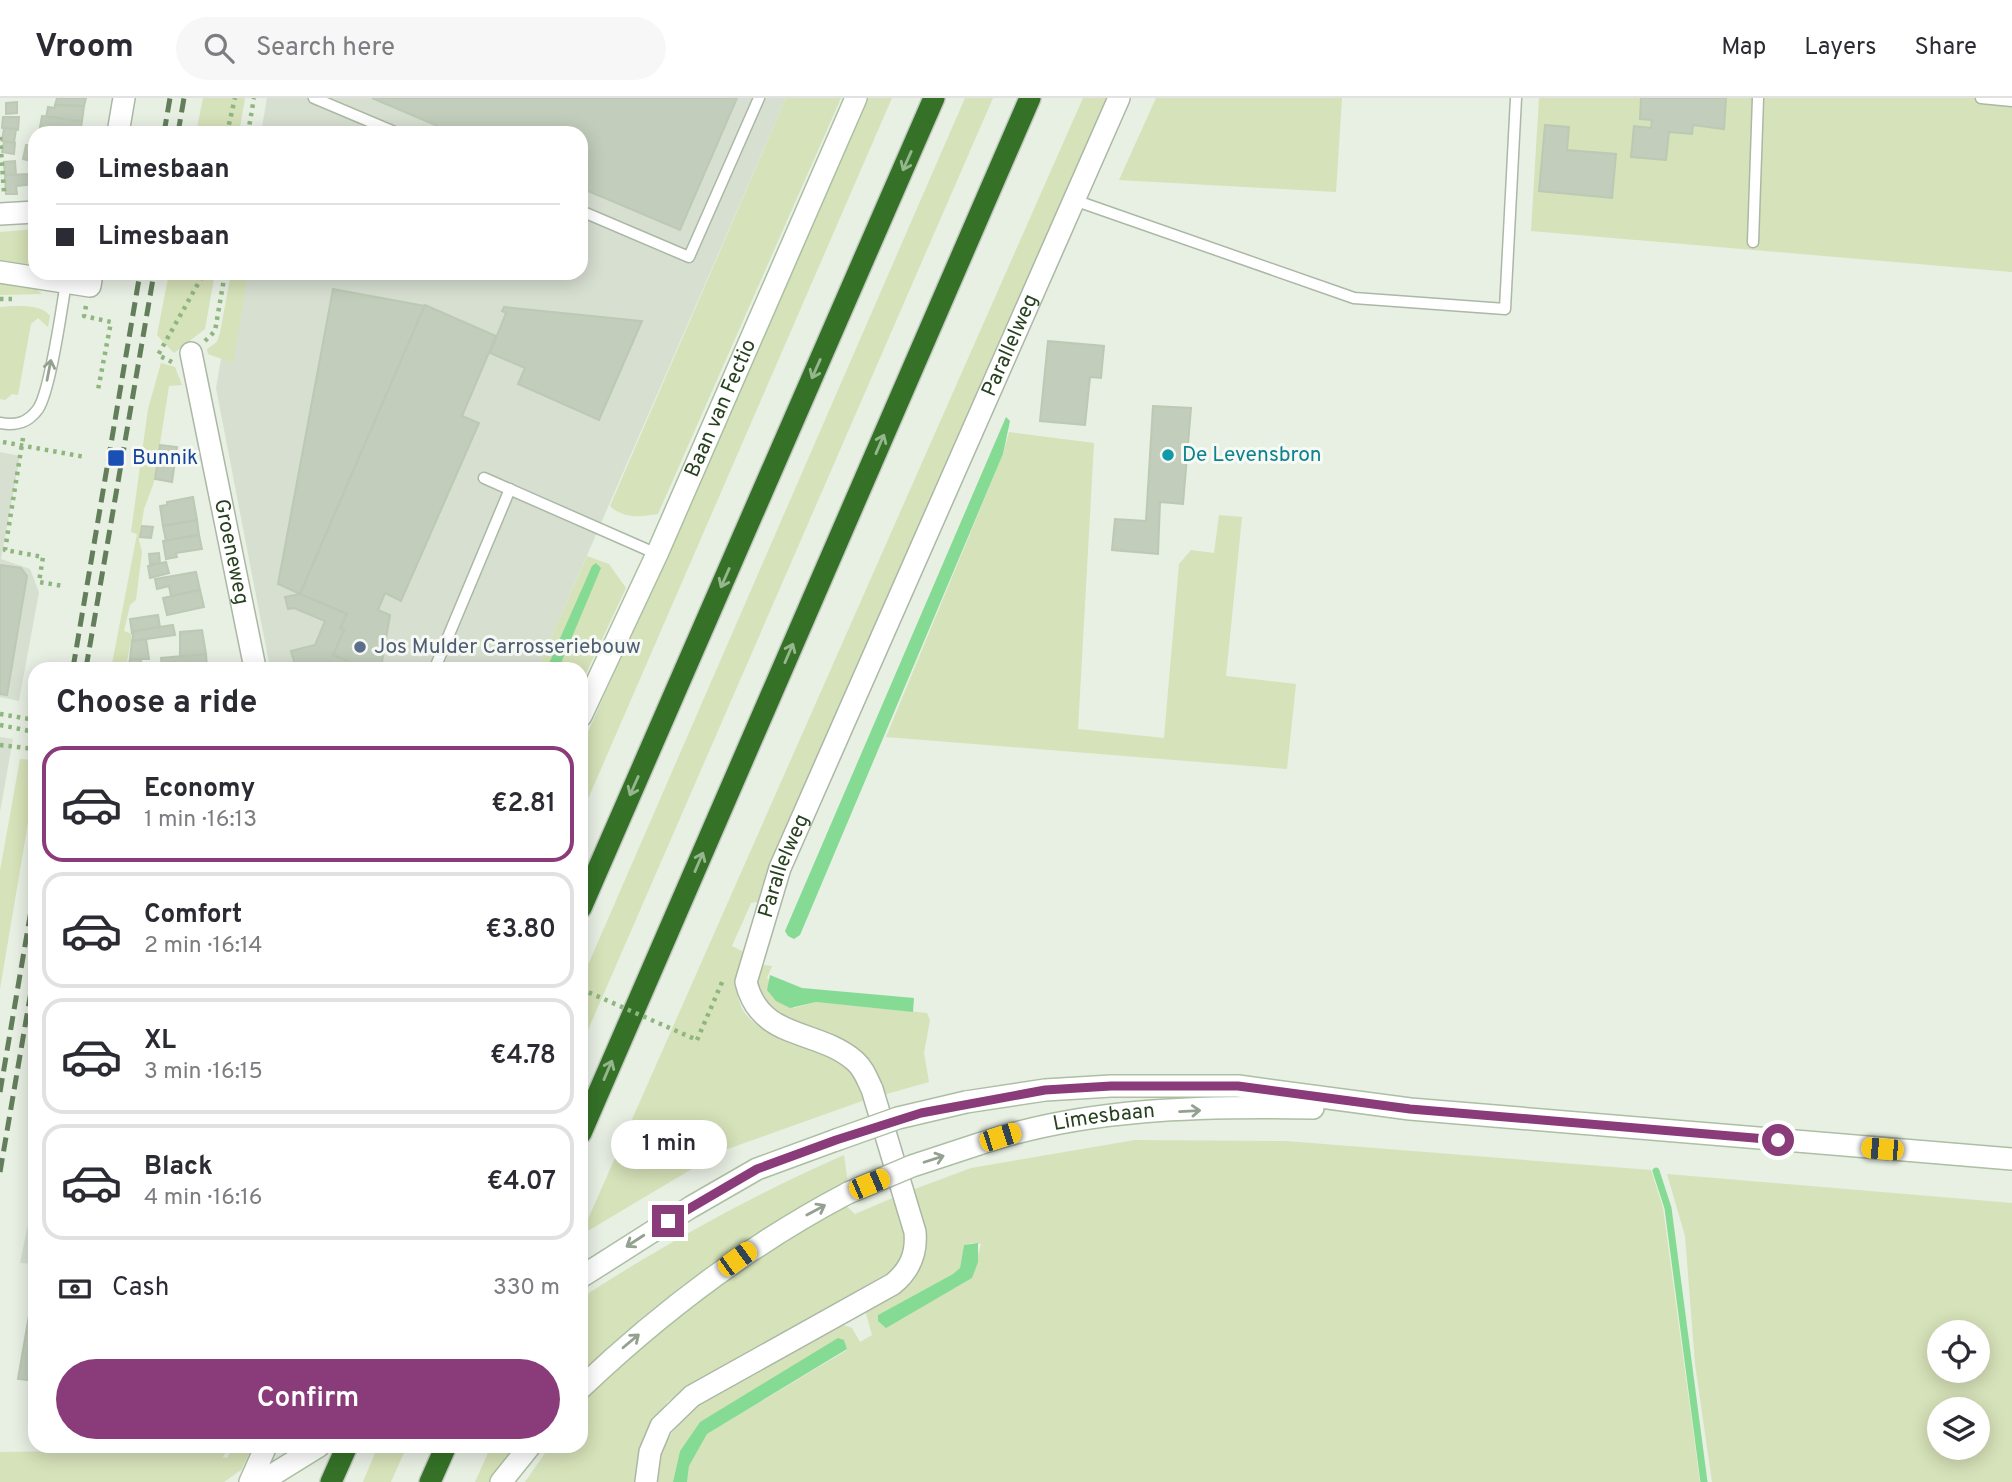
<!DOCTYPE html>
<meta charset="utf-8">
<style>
:root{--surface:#fff;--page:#f7f7f7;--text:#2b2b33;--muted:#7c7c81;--line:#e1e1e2;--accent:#8a3c7a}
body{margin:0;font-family:Overpass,sans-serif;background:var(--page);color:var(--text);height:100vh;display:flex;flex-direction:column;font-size:26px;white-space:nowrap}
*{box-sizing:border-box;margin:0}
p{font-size:23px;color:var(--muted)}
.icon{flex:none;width:38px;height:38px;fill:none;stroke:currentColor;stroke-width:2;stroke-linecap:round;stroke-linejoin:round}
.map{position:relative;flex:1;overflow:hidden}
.side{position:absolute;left:28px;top:564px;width:560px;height:791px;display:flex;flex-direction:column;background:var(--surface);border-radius:21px;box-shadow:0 4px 18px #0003}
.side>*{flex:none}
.guide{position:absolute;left:28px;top:28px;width:560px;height:154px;border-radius:21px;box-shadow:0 4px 18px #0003;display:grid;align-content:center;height:154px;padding:0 28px;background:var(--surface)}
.tools{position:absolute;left:1927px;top:1222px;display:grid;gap:14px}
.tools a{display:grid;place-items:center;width:63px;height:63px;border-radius:50%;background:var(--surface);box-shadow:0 4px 18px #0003;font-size:35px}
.end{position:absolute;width:32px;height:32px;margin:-16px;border:9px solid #8a3c7a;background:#fff;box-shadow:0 0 0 4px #fff}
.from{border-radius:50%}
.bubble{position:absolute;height:49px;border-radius:24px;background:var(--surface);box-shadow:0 4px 18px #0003;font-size:23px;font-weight:600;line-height:49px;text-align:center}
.car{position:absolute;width:21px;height:42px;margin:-21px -10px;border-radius:9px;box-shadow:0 0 5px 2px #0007;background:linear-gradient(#f5c518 24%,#345 0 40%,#f5c518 0 76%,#345 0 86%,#f5c518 0)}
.guide b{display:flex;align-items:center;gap:24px;height:66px;font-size:26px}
.guide b+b{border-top:2px solid var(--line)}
.guide i{width:18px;height:18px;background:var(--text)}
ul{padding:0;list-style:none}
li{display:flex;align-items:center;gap:21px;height:116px;margin:0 14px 10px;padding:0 14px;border:4px solid var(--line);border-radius:21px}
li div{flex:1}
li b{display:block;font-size:26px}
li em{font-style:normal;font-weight:600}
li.active{border-color:var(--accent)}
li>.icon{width:63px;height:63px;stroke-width:1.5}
h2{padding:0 28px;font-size:32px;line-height:84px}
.pay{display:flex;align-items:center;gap:18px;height:77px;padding:0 28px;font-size:26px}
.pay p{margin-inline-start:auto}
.action{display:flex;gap:14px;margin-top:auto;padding:14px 28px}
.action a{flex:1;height:80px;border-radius:42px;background:var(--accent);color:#fff;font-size:28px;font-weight:600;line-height:80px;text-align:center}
header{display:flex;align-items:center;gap:42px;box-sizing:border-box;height:98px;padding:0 35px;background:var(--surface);border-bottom:2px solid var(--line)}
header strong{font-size:33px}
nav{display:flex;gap:38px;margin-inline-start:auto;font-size:24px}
.search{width:490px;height:63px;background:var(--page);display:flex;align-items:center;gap:18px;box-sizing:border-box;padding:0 24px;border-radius:38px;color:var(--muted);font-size:26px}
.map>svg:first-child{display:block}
</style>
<header>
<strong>Vroom</strong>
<div class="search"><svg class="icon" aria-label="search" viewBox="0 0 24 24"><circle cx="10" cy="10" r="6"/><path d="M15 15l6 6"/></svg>Search here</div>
<nav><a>Map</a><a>Layers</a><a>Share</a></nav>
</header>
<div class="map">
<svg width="2012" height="1384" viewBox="0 0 2012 1384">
<rect width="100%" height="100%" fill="#e8efe3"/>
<!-- built -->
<g fill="#d7dfd1">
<polygon points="267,0 786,0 538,570 270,570 216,290 236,175 581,175 581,35 261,35"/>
<polygon points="0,354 20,358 1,461 30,471 39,494 19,603 0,599"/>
<polygon points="0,639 13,641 0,714"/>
<polygon points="35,1092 35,1166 20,1165"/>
</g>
<!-- green -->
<g fill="#d6e2b9" fill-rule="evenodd">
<polygon points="203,0 245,0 239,35 196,35"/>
<path d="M786 0H841L658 416C640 419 624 421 610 408Z"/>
<polygon points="868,0 892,0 581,717 581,650"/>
<polygon points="965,0 993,0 581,948 581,883"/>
<path d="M1083 0H1108L763 803 751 805 732 848 744 854C720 924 762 931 817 955 826 959 838 963 846 970 857 978 860 990 865 1002L722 1053 581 1137Z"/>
<polygon points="1156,0 1342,0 1336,94 1119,82"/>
<polygon points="1539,0 2012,0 2012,174 1531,133"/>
<polygon points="35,131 35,168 0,164 0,134"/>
<polygon points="169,175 215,175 205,231 174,255 157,237"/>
<polygon points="231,175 248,176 233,265 208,256 207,251 217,244 220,235"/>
<polygon points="0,186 34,189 42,196 0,197"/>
<path d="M0 209C15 208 41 205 50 218L48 229 38 220 31 226 18 297 12 296 5 302 0 301Z"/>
<polygon points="161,265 175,269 182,287 169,288 154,384 144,411 139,442 142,454 136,502 130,507 124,533 132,536 126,570 115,570 112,566 137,436 131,434 148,311"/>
<polygon points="1009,334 1094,345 1078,631 1164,640 1179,466 1191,452 1214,455 1219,417 1242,419 1226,578 1296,586 1287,671 886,639 1003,356"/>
<polygon points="587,458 609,466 626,490 581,586 581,570 538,570"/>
<polygon points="20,661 35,662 35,683 0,891 0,773"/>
<path d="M764 867 772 868 767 880 794 910 816 904 927 915 930 922 924 955 929 984 883 997C878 982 874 964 861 954 832 934 766 925 759 887 757 878 758 872 764 867Z"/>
<path d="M1135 1042 1286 1043 1651 1072 1663 1110 1700 1384H687L689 1368 707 1336 847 1252 844 1242 700 1324 680 1353 673 1384H656C657 1352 676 1323 701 1304L841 1226 852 1230 860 1244 872 1237 865 1212 899 1193 912 1092 971 1070ZM973 1145 981 1146 972 1180 918 1211 878 1217 953 1176 960 1170 964 1147Z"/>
<path d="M844 1057 848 1086C747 1134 661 1197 581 1275V1200C668 1144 749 1099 844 1057Z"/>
<path d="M1667 1076 2012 1105V1384H1712L1695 1266 1685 1138ZM1939 1234H1978V1272H1939ZM1939 1311H1978V1349H1939Z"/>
<path d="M895 1099C903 1126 910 1144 896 1170L668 1303 645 1339 635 1384H525L550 1348H581V1306L606 1276 748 1161 846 1108 855 1116Z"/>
<polygon points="233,1348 253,1348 241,1372 224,1384 0,1384 0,1354 227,1351 223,1359 227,1360"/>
<polygon points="378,1348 407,1348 391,1384 363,1384"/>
<polygon points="491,1348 518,1348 491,1384 475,1384"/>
</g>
<!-- water -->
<g fill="#85da94">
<polygon points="1006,319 1010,323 1003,356 800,837 794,841 788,838 785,833"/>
<polygon points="596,465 601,470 559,570 547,570 592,468"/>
<polygon points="770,877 802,890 914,900 913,914 816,904 790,910 776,903 767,892"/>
<polygon points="978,1145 978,1164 972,1180 886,1230 878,1223 878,1217 953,1176 960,1170 964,1147"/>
<polygon points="838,1240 844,1242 847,1251 707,1336 689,1368 687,1384 673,1384 680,1353 700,1324"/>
</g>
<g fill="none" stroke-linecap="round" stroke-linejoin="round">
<!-- stream -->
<polyline stroke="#85da94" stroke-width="7" points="1656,1073 1668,1110 1704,1384"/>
</g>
<!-- building -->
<g fill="#c2cdbb" stroke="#bcc9b4" stroke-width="2">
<polygon points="57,0 86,0 84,8 55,7"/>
<polygon points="372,0 737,0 680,132 581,90 581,35 454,35"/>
<polygon points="1641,0 1726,0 1724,31 1693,27 1692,36 1669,34 1666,62 1631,59 1634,28 1651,30 1652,22 1640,21"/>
<polygon points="17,4 17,15 6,16 6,5"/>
<polygon points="55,7 84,8 82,23 46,20 48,9 55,10"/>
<polygon points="42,18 82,23 80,35 39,35"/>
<polygon points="3,19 19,19 18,32 2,30"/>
<polygon points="1545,27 1569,29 1567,52 1616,56 1612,100 1539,93"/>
<polygon points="4,30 16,31 14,45 2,43"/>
<polygon points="4,44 15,45 14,56 2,54"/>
<polygon points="26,47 35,48 35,64 23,61"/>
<polygon points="15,63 16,78 5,77 4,64"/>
<polygon points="30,76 35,78 35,86 16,88 17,96 6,96 5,77"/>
<polygon points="333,191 425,208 300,496 278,486"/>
<polygon points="425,207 496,238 462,318 479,325 401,503 385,495 378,512 390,517 381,570 364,570 333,557 344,532 340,530 347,516 300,496"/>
<polygon points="504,209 642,223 599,322 518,286 525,270 490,255 506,215 502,213"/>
<polygon points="1048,243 1104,248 1101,280 1090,279 1085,327 1040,323"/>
<polygon points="1153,308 1191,310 1183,406 1160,404 1158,456 1112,452 1115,421 1146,423"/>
<polygon points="160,347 177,349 172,384 155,381"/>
<polygon points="193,399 197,422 163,428 160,408 167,407 167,404"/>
<polygon points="197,422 199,437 166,443 163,428"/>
<polygon points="142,428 153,429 151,440 140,439"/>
<polygon points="199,437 202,451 176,455 177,459 166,461 163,443"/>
<polygon points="159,455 160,465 150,466 149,456"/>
<polygon points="166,464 169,475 150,480 148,468"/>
<polygon points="0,467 21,470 27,478 7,597 0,596"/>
<polygon points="196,474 200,492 171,498 169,488 157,491 155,481"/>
<polygon points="200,492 204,509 167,517 163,500"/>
<polygon points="300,496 347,516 340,530 344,532 333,557 364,570 296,570 291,553 315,547 325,523 294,510 288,511 285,499"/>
<polygon points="158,517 160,529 132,535 130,521"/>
<polygon points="173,527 175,537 132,543 134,533"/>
<polygon points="202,532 206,556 180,559 180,534"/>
<polygon points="146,541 149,561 130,561 132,543"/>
<polygon points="206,556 207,570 162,570 161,560"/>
<polygon points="130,561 141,561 141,570 128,570"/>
<polygon points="35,1183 35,1283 18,1281"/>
<polygon points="47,1348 89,1348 89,1353 47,1354"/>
<polygon points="162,1348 189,1348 189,1353 162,1354"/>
</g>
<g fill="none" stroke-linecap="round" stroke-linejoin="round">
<!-- service casing -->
<g stroke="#abb8a5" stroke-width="13">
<g id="service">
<polyline points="314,0 397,35"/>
<polyline points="1981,0 2012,3"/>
<polyline points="1074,102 1354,200 1505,211 1516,0"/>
<polyline points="581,113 689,159 759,0"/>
<polyline points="1753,144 1758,0"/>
<path d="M0 325C16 328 28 325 38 311 50 294 62 209 66 184"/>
<polyline points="484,380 657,456"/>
<polyline points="435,570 510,391"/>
</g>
</g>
<!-- minor casing -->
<g stroke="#abb8a5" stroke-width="24">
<g id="minor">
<polyline points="118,35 124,0"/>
<polyline points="0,116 35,114"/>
<polyline points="0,174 90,188 92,175"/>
<path id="s1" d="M191 255 255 570"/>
<path id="s2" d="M646 1384 650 1354 661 1328 692 1298 893 1186C910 1172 917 1156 915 1134L872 991C867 981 864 971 855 963 817 930 760 943 746 884L780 770 1119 0"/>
</g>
</g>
<!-- secondary casing -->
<g stroke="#acbfa3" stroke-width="24">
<g id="secondary">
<path id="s3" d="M581 618 657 456 856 0"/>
<polyline points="966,1004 1045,992 1111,988 1238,988 1410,1011 2012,1061"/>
<path id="s4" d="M979 1046C1085 1010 1201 1008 1313 1010"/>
<polyline points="581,1179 691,1109 757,1071 836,1042"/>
<path d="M581 1290C662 1213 749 1147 848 1095"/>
<polyline points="250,1384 266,1348"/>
<polyline points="261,1384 319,1348"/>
<polyline points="501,1384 530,1348"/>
</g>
</g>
<!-- motorway casing -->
<g stroke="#c3cac1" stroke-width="24">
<g id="motorway">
<polyline points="581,810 934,0"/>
<polyline points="581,1035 1030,0"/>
<polyline points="331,1384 347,1348"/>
<polyline points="430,1384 446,1348"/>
</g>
</g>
<!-- path -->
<g stroke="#8fb67f" stroke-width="4.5" stroke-dasharray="3.5 5" stroke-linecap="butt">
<polyline points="227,35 235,0"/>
<polyline points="248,35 254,0"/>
<polyline points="0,39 4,94"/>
<polyline points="0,201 17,201"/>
<polyline points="86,208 84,218 111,224 98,292"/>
<polyline points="205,243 215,233 225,175"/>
<polyline points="172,264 158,257 204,175"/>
<polyline points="23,340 5,452 43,459 39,484 63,488"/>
<polyline points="3,344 85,359"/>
<polyline points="0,616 35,622"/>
<polyline points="31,621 35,600"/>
<polyline points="0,627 35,634"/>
<polyline points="0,647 35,651"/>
<polyline points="697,942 723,882"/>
</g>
<!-- service -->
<use href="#service" stroke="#fff" stroke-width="10"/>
<!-- minor -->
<use href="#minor" stroke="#fff" stroke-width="21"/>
<!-- secondary -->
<use href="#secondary" stroke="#fff" stroke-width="21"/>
<!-- motorway -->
<use href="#motorway" stroke="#357228" stroke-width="21"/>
<!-- rail -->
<g stroke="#637e5b" stroke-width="5" stroke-dasharray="14 7" stroke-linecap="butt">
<polyline points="164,35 170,0"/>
<polyline points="178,35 184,0"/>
<polyline points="73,570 140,175"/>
<polyline points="86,570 154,175"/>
<polyline points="0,994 35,789"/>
<polyline points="0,1074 35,870"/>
</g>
<!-- secondary-bridge casing -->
<g stroke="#acbfa3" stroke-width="24" stroke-linecap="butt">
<g id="secondary-bridge">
<polyline points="836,1042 898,1020 966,1004"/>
<polyline points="848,1095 912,1068 979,1046"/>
</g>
</g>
<!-- path-bridge -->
<polyline stroke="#8fb67f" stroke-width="4.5" stroke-dasharray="3.5 5" stroke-linecap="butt" points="581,891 697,942"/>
<!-- secondary-bridge -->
<use href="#secondary-bridge" stroke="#fff" stroke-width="21"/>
</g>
<!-- one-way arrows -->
<defs><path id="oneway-shaft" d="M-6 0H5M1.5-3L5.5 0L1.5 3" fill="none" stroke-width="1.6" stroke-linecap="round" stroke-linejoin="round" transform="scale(1.75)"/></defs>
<g stroke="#96b68e">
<use href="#oneway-shaft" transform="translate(907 63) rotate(114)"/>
<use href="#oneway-shaft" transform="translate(816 271) rotate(114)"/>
<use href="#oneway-shaft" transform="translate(880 346) rotate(-67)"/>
<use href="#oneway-shaft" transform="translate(725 480) rotate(114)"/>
<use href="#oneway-shaft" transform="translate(789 555) rotate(-67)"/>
<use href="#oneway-shaft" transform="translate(634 688) rotate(114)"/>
<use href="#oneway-shaft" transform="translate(699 764) rotate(-67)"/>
<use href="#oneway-shaft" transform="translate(608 972) rotate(-67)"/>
</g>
<g stroke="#94a090">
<use href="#oneway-shaft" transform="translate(49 272) rotate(-79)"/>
<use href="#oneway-shaft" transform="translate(1190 1013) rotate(-3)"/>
<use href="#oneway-shaft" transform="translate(934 1061) rotate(-18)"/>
<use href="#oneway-shaft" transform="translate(816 1112) rotate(-28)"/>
<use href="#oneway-shaft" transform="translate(635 1143) rotate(147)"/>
<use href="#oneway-shaft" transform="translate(631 1243) rotate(-40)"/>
</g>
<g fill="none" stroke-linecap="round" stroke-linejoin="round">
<!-- route -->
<polyline stroke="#8a3c7a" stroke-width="9" points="668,1123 757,1071 836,1042 921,1015 1045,992 1111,988 1238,988 1410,1011 1778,1042"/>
</g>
<!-- markers -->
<circle fill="#0f9aa8" stroke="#f7faf4" stroke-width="2.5" cx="1168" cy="357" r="7"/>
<rect fill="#1a4fb4" stroke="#f7faf4" stroke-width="2.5" x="107" y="351" width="18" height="18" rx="3.5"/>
<circle fill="#5c6f8a" stroke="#f7faf4" stroke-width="2.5" cx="360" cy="549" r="7"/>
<g text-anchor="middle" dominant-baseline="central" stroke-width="6" stroke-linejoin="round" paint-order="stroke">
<!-- street labels -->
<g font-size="21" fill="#284220" stroke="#f7faf4">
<text stroke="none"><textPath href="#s2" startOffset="1404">Parallelweg</textPath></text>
<text stroke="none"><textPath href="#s3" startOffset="338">Baan van Fectio</textPath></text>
<text stroke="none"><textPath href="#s1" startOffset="203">Groeneweg</textPath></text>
<text stroke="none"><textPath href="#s2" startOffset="836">Parallelweg</textPath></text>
<text stroke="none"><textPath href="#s4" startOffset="128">Limesbaan</textPath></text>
</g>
<!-- culture labels -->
<g font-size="21" fill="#0d838f" stroke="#f7faf4" text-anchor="start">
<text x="1182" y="357">De Levensbron</text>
</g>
<!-- transit labels -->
<g font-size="21" fill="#164399" stroke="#f7faf4" text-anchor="start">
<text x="132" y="360">Bunnik</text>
</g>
<!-- service labels -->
<g font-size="21" fill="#4e5e75" stroke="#f7faf4" text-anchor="start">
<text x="374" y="549">Jos Mulder Carrosseriebouw</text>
</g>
</g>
</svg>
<div class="tools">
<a><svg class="icon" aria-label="locate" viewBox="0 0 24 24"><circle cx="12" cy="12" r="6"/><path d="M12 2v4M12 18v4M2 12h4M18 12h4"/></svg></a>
<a><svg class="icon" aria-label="layers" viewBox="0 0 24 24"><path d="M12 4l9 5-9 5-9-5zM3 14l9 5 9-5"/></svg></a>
</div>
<i class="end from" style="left:1778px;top:1042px"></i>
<i class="end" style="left:668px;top:1123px"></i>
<div class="bubble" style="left:611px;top:1022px;width:116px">1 min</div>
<i class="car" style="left:1000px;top:1039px;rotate:72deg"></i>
<i class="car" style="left:1882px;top:1051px;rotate:275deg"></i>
<i class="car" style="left:869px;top:1086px;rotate:67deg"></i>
<i class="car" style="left:737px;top:1161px;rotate:54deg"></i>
<div class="guide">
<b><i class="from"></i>Limesbaan</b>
<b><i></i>Limesbaan</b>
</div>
<section class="side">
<h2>Choose a ride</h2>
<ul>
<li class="active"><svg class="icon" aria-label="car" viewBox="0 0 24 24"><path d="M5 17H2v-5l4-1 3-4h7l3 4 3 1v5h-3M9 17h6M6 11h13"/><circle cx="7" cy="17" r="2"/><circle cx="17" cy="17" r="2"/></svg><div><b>Economy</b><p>1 min · 16:13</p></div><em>€2.81</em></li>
<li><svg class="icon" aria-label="car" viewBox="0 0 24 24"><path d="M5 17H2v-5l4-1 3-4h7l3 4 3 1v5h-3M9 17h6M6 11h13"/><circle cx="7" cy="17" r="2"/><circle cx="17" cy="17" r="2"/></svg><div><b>Comfort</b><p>2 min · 16:14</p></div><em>€3.80</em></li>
<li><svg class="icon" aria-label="car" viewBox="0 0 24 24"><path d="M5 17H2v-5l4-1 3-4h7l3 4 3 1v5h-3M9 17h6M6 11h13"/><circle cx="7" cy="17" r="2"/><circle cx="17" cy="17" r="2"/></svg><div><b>XL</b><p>3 min · 16:15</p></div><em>€4.78</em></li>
<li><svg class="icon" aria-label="car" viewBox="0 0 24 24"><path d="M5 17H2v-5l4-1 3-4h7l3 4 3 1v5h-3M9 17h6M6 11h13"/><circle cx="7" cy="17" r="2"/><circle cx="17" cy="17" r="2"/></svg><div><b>Black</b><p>4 min · 16:16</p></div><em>€4.07</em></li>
</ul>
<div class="pay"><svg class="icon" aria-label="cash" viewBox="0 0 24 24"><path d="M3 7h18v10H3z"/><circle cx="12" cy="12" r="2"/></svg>Cash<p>330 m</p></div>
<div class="action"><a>Confirm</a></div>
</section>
</div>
